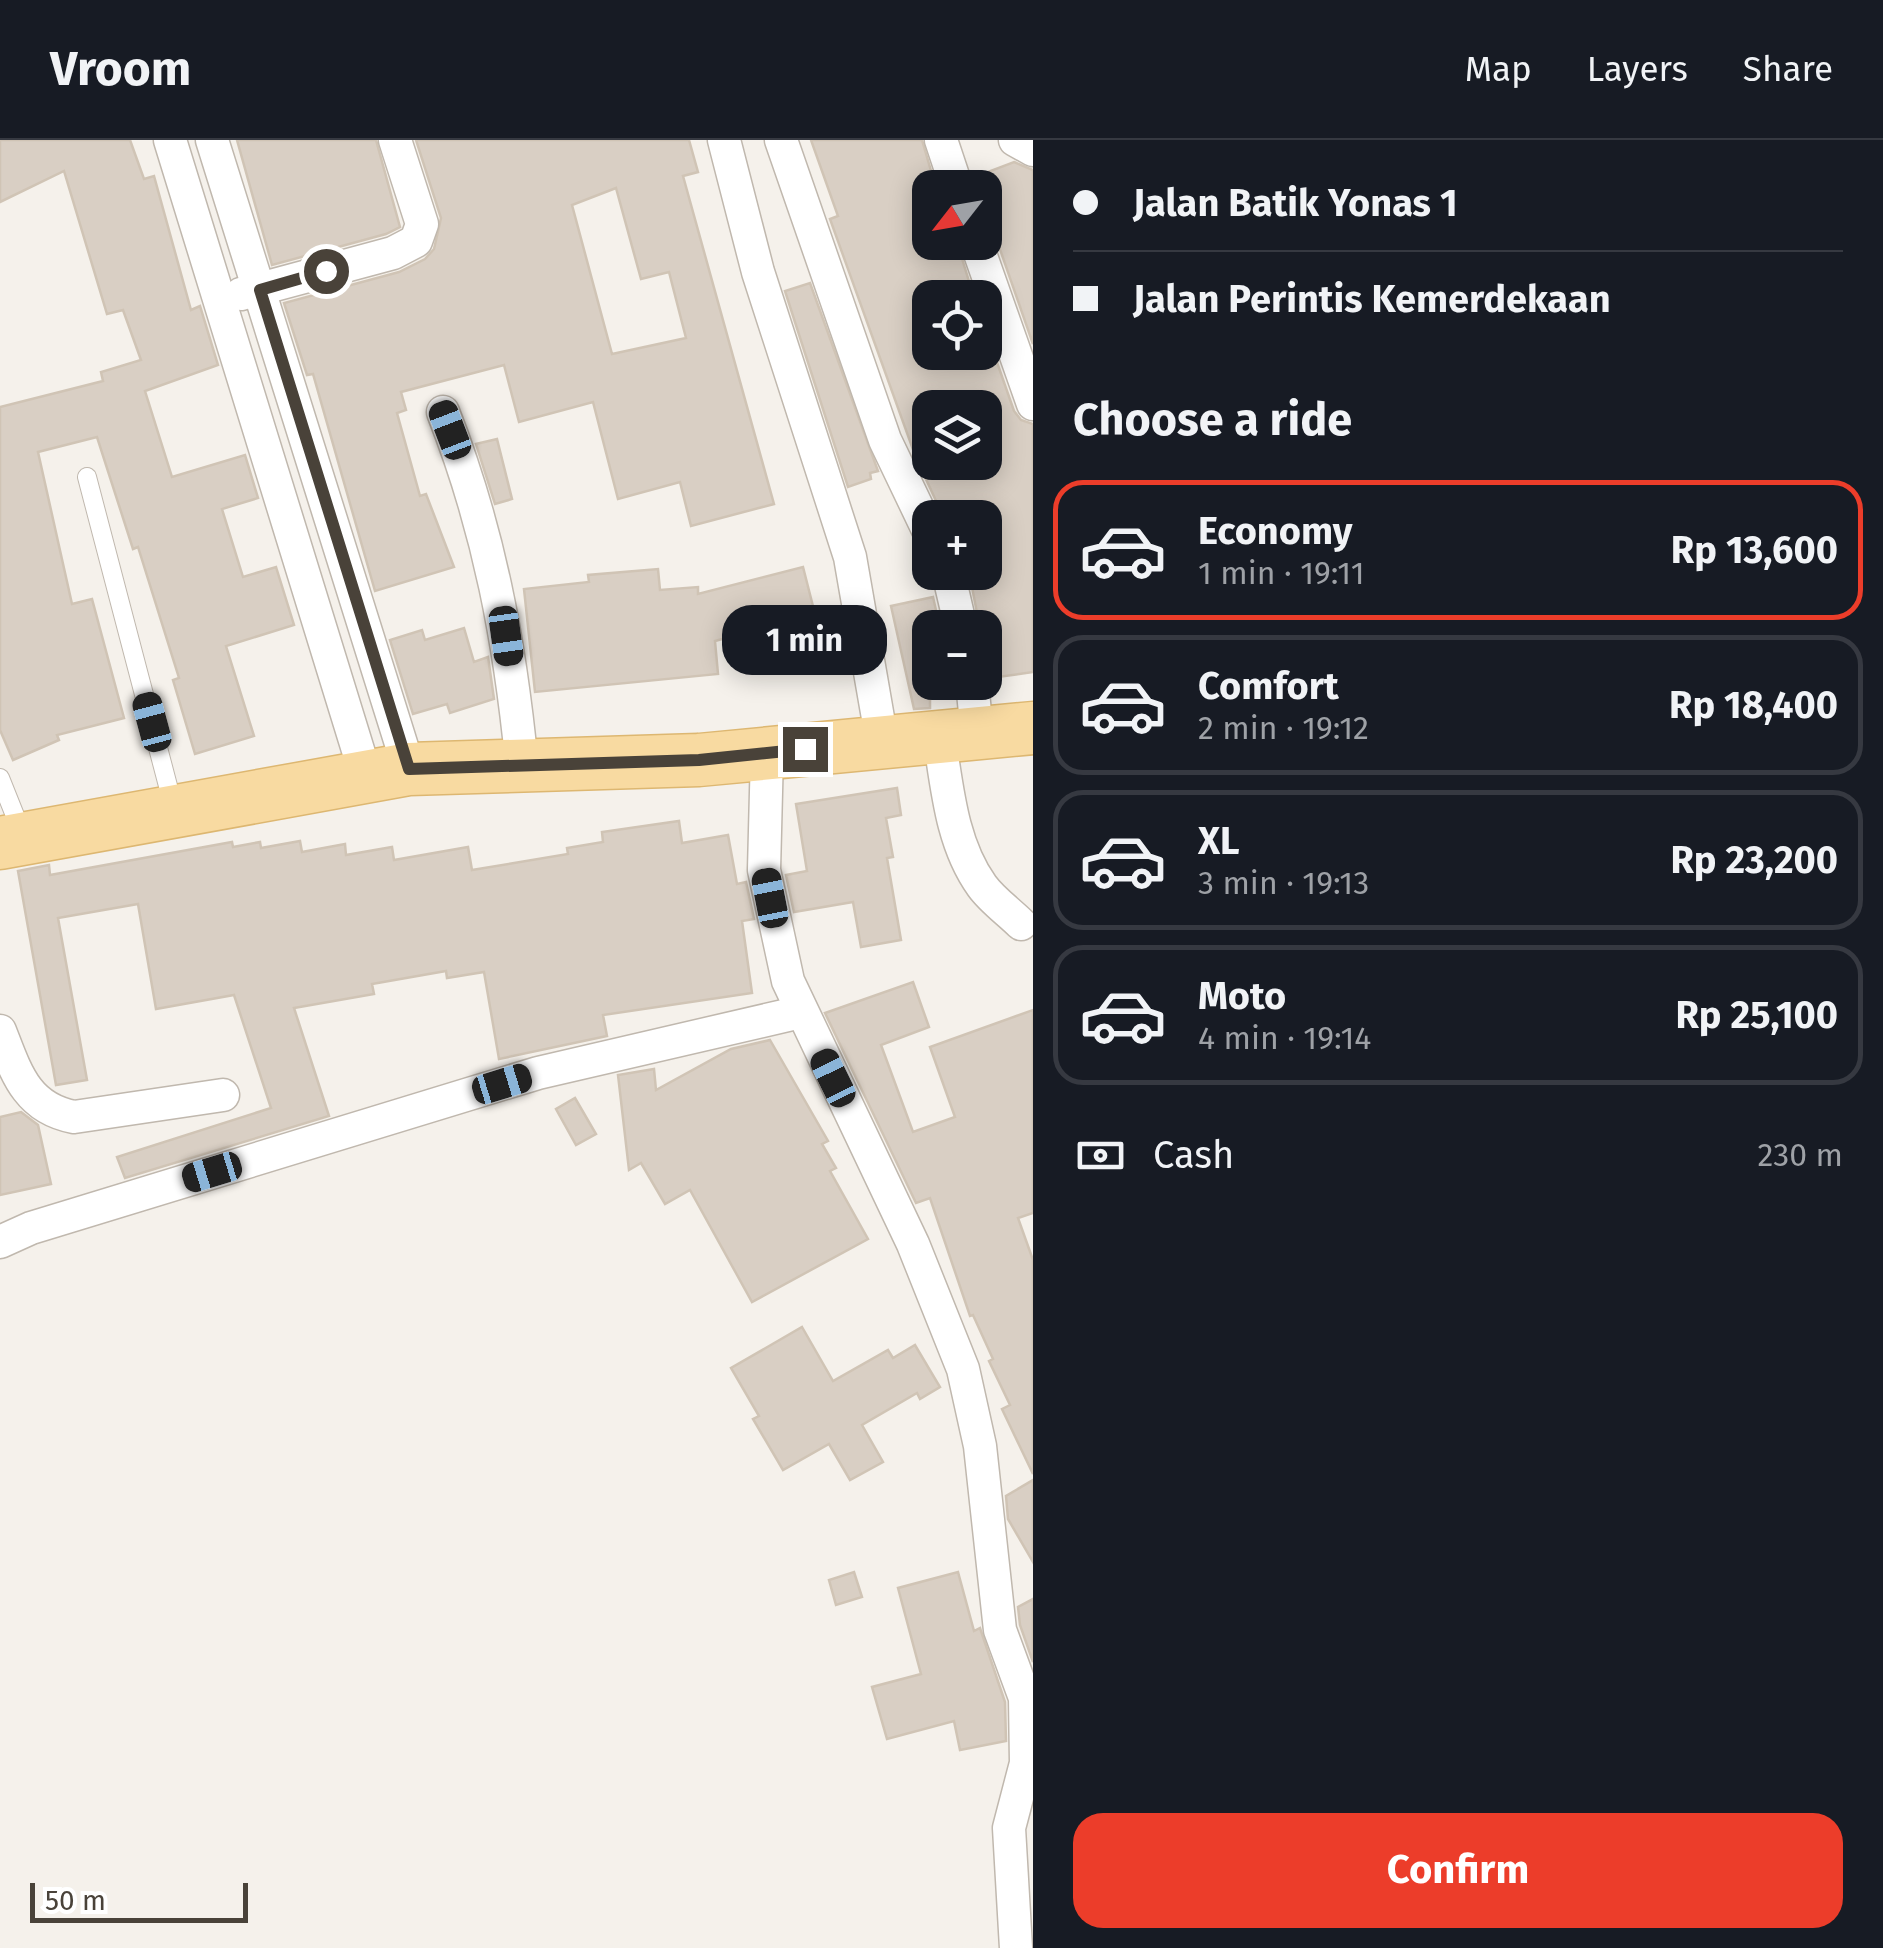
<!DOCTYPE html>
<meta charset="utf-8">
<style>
:root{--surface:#171b24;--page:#20242c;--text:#f1f3f6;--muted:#9ea1a6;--line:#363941;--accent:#ec3d2a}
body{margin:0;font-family:"Fira Sans",sans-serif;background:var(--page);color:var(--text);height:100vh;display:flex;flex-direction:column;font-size:38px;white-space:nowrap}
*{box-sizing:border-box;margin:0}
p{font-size:32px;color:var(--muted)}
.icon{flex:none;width:55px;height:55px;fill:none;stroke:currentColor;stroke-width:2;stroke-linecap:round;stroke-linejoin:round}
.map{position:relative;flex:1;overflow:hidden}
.sheet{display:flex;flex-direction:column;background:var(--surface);width:850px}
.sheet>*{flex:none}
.banner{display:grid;align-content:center;height:220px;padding:0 40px;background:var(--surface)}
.needle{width:65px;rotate:239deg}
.controls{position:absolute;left:912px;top:30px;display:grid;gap:20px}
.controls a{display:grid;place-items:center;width:90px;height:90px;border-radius:20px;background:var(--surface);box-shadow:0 5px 25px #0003;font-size:50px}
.scale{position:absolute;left:30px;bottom:25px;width:218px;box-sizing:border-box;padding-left:10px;border:5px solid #494239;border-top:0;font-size:28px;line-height:35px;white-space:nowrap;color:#494239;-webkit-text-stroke:8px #fff;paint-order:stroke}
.end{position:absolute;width:45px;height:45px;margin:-22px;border:12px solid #494239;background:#fff;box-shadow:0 0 0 5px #fff}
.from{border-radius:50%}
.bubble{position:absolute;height:70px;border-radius:30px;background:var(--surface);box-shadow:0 5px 25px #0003;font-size:32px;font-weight:700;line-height:70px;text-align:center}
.car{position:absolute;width:30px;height:60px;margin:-30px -15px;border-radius:12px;box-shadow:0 0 8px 2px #0007;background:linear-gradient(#222 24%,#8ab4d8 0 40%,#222 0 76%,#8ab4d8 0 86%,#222 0)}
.banner b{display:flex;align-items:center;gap:35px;height:95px;font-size:38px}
.banner b+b{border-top:2px solid var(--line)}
.banner i{width:25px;height:25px;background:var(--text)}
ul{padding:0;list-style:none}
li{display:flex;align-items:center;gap:30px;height:140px;margin:0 20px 15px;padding:0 20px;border:5px solid var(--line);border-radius:30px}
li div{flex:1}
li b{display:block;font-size:38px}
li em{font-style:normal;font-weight:700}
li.current{border-color:var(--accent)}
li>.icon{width:90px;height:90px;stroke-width:1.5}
h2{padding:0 40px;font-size:45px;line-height:120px}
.pay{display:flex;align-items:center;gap:25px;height:110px;padding:0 40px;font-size:38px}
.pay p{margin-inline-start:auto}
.primary-button{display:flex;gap:20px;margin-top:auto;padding:20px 40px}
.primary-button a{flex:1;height:115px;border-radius:30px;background:var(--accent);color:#fff;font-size:40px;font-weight:700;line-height:115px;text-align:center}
header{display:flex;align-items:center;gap:60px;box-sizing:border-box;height:140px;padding:0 50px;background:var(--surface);border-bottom:2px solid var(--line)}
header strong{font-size:48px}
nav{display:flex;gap:55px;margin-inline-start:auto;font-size:35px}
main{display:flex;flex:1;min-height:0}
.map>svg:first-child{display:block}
</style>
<header>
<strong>Vroom</strong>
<nav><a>Map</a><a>Layers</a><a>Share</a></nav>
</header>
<main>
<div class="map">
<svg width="1033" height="1808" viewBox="0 0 1033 1808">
<rect width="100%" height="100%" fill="#f5f1eb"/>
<!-- building -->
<g fill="#d9cfc4" stroke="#d0c4b5" stroke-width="2.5" fill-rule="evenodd">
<polygon points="0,0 130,0 144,39 154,36 191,170 200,166 218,225 145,251 172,337 245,315 258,358 222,369 243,437 276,427 294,485 226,506 254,596 195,614 173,540 179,538 138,407 133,409 97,297 38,312 72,464 92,459 124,578 57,595 59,600 13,620 0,590 0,267 103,241 101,232 141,220 123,170 107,174 64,31 0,62"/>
<polygon points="237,0 376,0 400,87 386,94 272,125"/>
<path d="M416 0H689L698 32 683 36 774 364 691 386 680 342 618 359 593 262 519 282 504 225 401 252 406 270 397 273 420 356 426 354 454 427 375 451 313 234 307 235 284 163 399 132 425 119 434 109 441 78ZM616 48 641 139 669 132 686 198 612 214 572 65Z"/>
<polygon points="811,0 922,0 936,48 930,48 930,102 957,102 974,158 930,158 930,212 985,212 985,188 1014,271 1021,280 1033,284 1033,532 991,538 985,528 985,488 980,488 969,432 985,432 985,378 944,378 918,322 985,322 985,268 930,268 930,313 916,318 830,79 838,76"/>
<polygon points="1014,22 1033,30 1033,204 995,95 985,85 985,33"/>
<polygon points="810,143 878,331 870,333 871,339 848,347 785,151"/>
<polygon points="497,299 512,359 495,364 476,304"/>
<polygon points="803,427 815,474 715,501 718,534 535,552 524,449 589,442 588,435 658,429 660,450 698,447 698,454"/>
<polygon points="933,457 940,488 930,488 930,568 914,569 891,466"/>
<polygon points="464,488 474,522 488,517 494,559 450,573 447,564 413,574 390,500 422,490 425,500"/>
<polygon points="897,648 901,675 886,678 893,717 887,718 901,800 861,807 853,762 794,772 786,735 807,731 796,664"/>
<polygon points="679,681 682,703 728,695 737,744 746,742 754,779 742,781 752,853 603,875 607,896 499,919 484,832 447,838 446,831 372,844 374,854 294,868 329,976 125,1038 117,1017 271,968 234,855 156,869 138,764 58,778 87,940 56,945 18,731 49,725 50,735 232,702 233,707 260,702 261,708 300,701 302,712 345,704 346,715 392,707 394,720 468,707 472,730 568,714 567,708 603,702 602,692"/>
<polygon points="913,842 929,887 881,905 913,992 955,977 930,907 1033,870 1033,1073 1018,1078 1033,1120 1033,1334 1002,1269 1010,1265 989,1221 993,1219 973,1175 970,1176 930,1058 916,1063 825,873"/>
<polygon points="770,900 828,1001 822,1004 836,1028 830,1031 868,1099 752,1162 690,1050 665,1064 641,1023 629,1030 618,935 654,929 656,950 731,909"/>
<polygon points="575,958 596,994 576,1005 556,969"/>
<polygon points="21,972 38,985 51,1044 0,1055 0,977"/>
<polygon points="802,1187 833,1241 888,1210 893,1218 915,1205 940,1247 920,1259 917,1253 862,1285 883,1322 850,1340 829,1304 783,1330 753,1279 759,1276 731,1228"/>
<polygon points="1033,1340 1033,1422 1008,1379 1006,1356"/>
<polygon points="854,1432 862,1457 836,1465 829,1440"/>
<polygon points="958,1432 974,1491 980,1488 1005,1562 1006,1601 960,1610 954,1581 887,1599 872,1547 921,1534 898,1448"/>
<polygon points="1033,1459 1033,1522 1020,1485 1018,1467"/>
</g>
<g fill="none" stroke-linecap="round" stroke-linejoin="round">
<!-- lane casing -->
<g stroke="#c0b8ae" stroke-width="20">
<g id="lane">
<polyline points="87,337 173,665"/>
<polyline points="0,638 22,693"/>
</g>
</g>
<!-- street casing -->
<g stroke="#c0b8ae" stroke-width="35">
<g id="street">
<polyline points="170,0 366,636"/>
<polyline points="212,0 409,629"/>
<polyline points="724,0 758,132 850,417 882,601"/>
<polyline points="781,0 885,300 930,394"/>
<polyline points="941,0 957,48"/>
<polyline points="1015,0 1033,10"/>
<polyline points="976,102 1033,264"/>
<polyline points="241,154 393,113 416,101 422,84 395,0"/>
<path d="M443 272C489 389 510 502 522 626"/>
<polyline points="948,432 961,488"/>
<polyline points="972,542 977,593"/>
<path d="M939 596C947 646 951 703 982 746 992 760 1009 772 1021 784"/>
<polyline points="767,613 764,730 788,841 913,1104 963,1229 980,1306 1000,1490 1025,1558 1026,1623 1009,1688 1016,1808"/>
<path d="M0 891C16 932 26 968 74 977L223 955"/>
<polyline points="0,1102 31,1088 538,933 801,872"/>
</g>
</g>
<!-- primary casing -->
<g stroke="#ddb771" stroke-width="55">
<polyline id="primary" points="0,703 409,629 699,620 1033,588"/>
</g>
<!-- lane -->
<use href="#lane" stroke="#fff" stroke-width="18"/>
<!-- street -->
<use href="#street" stroke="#fff" stroke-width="32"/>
<!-- primary -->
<use href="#primary" stroke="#f8daa1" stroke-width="52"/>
</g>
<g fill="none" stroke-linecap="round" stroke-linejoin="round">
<!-- route -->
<polyline stroke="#494239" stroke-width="12" points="326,131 260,150 409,629 699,620 805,609"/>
</g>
</svg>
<div class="controls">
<a><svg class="needle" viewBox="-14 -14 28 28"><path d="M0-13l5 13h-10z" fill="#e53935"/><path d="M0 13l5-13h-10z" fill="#9ea1a6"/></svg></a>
<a><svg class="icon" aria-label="locate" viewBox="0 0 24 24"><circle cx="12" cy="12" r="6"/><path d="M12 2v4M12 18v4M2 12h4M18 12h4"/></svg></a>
<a><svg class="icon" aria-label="layers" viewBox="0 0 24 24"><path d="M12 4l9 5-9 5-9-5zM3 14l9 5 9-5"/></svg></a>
<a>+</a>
<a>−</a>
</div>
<div class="scale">50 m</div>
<i class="end from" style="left:326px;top:131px"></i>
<i class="end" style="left:805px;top:609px"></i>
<div class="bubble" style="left:722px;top:465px;width:165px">1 min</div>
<i class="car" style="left:450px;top:290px;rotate:339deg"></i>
<i class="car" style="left:506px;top:496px;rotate:172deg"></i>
<i class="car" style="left:152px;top:582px;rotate:345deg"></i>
<i class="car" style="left:770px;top:758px;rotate:349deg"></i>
<i class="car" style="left:833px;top:938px;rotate:334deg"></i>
<i class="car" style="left:502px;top:944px;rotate:73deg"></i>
<i class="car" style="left:212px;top:1032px;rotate:253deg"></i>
</div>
<section class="sheet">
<div class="banner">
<b><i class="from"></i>Jalan Batik Yonas 1</b>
<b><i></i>Jalan Perintis Kemerdekaan</b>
</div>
<h2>Choose a ride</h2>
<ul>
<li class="current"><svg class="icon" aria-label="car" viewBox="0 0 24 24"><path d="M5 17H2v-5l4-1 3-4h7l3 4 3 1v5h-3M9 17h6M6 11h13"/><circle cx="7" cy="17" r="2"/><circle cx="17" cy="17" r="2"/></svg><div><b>Economy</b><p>1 min · 19:11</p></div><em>Rp 13,600</em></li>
<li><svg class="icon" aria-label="car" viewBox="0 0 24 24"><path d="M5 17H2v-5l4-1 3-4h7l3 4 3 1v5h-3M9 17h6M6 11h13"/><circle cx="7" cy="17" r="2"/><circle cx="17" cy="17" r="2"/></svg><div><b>Comfort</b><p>2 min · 19:12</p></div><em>Rp 18,400</em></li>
<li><svg class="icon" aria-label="car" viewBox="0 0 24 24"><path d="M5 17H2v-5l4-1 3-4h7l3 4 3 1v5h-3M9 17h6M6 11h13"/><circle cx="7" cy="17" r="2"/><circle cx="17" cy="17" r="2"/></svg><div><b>XL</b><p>3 min · 19:13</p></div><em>Rp 23,200</em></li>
<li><svg class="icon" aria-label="car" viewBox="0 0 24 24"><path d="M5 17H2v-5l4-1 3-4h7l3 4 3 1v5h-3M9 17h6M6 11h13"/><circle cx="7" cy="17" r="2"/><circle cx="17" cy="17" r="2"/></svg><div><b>Moto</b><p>4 min · 19:14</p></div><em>Rp 25,100</em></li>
</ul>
<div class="pay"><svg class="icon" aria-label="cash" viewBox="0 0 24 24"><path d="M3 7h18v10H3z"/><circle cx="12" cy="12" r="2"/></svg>Cash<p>230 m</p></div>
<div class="primary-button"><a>Confirm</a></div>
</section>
</main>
